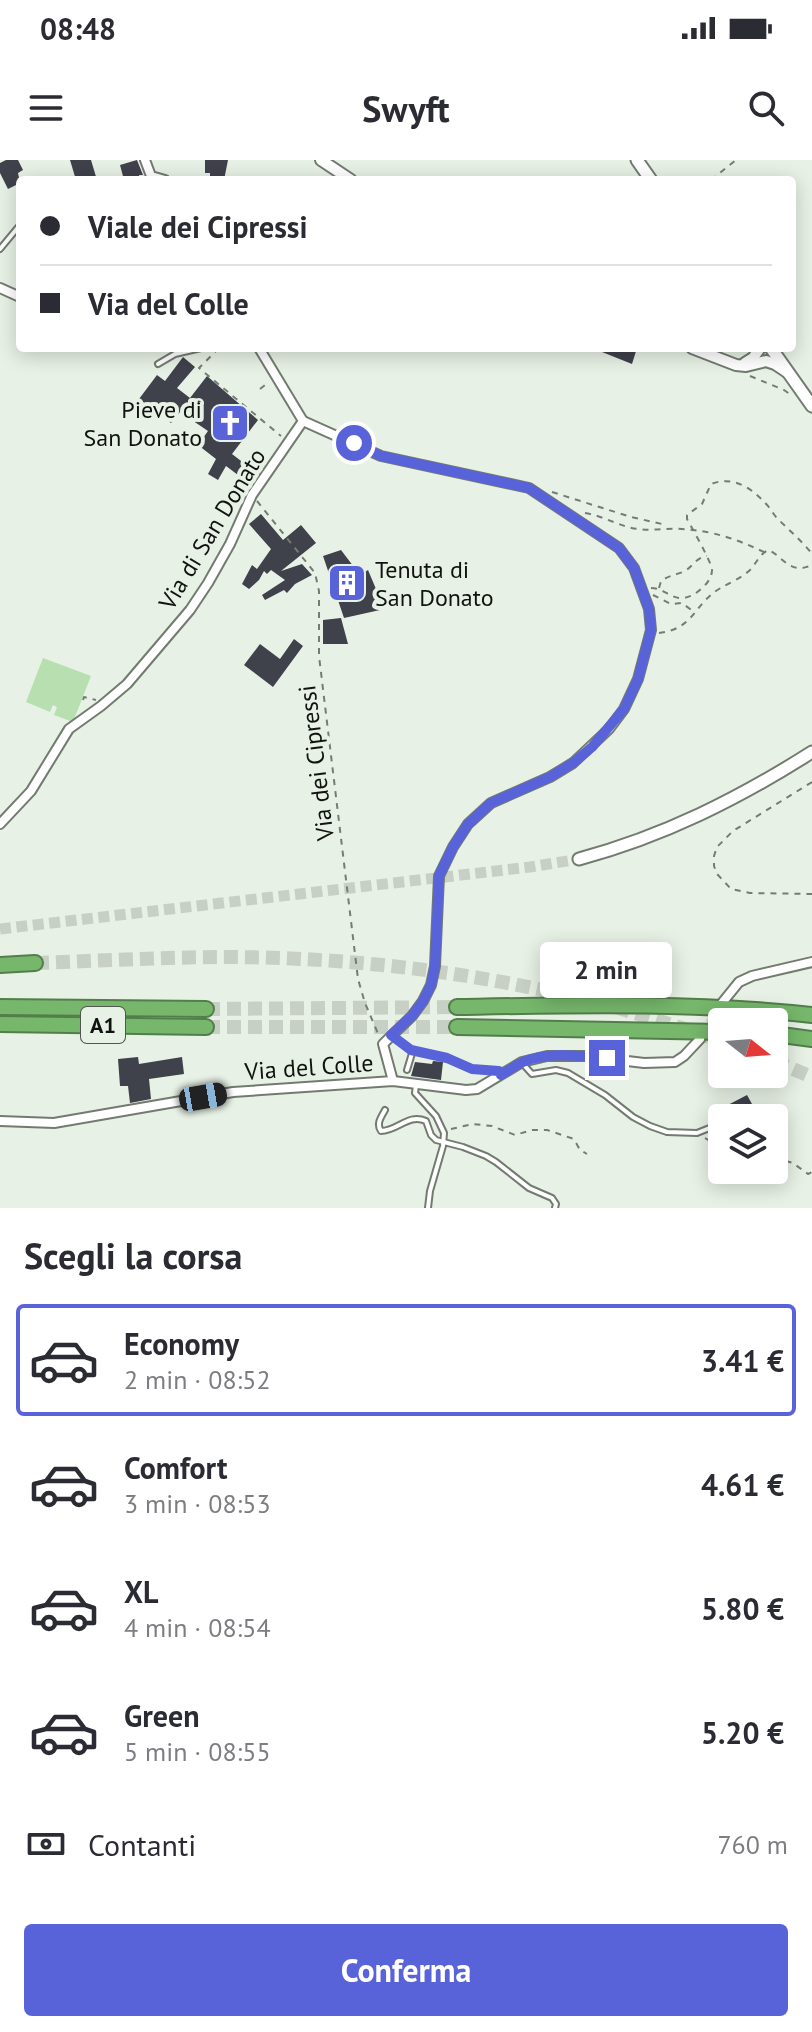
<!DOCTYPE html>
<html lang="it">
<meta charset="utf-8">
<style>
:root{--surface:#fff;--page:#f2f2f3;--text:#2b2b33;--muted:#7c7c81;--line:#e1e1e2;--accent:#5862d9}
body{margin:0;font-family:"PT Sans",sans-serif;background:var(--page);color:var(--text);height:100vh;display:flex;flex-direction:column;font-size:30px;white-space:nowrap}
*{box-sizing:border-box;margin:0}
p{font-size:26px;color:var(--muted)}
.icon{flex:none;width:44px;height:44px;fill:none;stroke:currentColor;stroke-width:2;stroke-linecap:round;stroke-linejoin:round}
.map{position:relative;height:1048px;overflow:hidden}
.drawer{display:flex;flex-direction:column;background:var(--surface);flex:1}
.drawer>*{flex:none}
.banner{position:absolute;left:16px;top:16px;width:780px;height:176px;border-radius:8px;box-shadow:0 4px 20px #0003;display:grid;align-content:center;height:176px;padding:0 24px;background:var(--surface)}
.needle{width:52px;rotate:107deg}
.fabs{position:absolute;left:708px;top:848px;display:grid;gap:16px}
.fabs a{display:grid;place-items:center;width:80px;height:80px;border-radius:8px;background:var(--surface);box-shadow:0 4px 20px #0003;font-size:40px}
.end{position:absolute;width:36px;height:36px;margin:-18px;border:10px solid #5862d9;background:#fff;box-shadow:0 0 0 4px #fff}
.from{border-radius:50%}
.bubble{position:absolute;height:56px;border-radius:8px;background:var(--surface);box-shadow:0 4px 20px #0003;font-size:26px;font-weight:600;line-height:56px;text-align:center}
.car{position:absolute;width:24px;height:48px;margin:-24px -12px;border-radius:10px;box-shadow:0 0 6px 2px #0007;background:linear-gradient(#222 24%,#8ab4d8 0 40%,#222 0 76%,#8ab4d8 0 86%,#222 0)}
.banner b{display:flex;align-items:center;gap:28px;height:76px;font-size:30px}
.banner b+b{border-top:2px solid var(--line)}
.banner i{width:20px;height:20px;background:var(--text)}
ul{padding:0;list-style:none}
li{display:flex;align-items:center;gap:24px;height:112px;margin:0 16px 12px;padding:0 8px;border:4px solid transparent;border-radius:8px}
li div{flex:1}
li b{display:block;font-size:30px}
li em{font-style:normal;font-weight:600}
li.active{border-color:var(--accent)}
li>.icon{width:72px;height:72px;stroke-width:1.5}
h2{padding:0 24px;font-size:36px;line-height:96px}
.pay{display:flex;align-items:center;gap:20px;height:88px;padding:0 24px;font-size:30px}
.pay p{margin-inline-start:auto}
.button{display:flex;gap:16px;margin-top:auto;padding:16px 24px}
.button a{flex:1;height:92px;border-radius:8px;background:var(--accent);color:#fff;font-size:32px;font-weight:600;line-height:92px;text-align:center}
.status{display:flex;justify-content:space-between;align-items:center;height:56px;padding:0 40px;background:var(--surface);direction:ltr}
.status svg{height:22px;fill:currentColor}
header{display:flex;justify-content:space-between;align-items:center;height:104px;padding:0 24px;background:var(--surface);font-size:36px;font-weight:600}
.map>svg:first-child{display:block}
</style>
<div class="status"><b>08:48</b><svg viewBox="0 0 49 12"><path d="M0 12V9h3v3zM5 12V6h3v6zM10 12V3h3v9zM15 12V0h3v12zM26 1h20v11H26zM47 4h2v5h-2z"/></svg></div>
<header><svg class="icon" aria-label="menu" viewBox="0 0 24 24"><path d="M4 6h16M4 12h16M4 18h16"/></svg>Swyft<svg class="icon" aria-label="search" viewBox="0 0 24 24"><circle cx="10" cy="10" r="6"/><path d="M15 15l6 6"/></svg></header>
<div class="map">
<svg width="812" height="1048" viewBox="0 0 812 1048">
<rect width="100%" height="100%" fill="#e8f1e6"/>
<!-- green -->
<polygon fill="#b7dfb0" points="43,498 91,516 73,562 54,555 57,547 53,545 50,552 26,542"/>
<!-- building -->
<g fill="#3f414b">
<polygon points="6,0 18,0 23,10 18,13 20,23 8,29 0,13 0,3"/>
<polygon points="70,0 91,0 97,20 76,20"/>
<polygon points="137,0 143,15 139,15 140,20 124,20 120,5"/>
<polygon points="205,0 228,0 224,20 210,18 210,13 205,13"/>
<polygon points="592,188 637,188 632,204"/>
<polygon points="183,197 195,207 177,228 190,238 207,216 258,260 232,294 258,314 247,330 238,323 242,318 226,306 218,320 208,314 216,299 198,285 208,271 180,252 171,263 139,239 157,215 165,221"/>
<polygon points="261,354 283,380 301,365 316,383 281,411 302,404 312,415 295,424 287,433 284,430 265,440 262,435 285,420 271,410 267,414 264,411 259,420 249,429 242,424 252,405 257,409 271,389 249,364"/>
<polygon points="341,390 360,415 368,410 376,429 380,450 344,458 323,396"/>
<polygon points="341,458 348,484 323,484 323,460"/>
<polygon points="294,479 303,486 273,527 244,505 260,484 280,499"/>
<polygon points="138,897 139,904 182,897 184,914 149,919 151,939 130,943 128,926 120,926 118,899"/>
<polygon points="433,901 443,902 441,920 411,916 415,902 432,904"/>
<polygon points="747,935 757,953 747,958 744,954 737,958 730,958 724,947"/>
</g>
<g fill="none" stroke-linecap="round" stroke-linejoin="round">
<!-- minor-tunnel -->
<polyline stroke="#c8d0c6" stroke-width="8" stroke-dasharray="8 4" stroke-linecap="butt" points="703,873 719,847"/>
<!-- secondary-tunnel -->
<polyline stroke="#c8d0c6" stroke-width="11" stroke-dasharray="11 5.5" stroke-linecap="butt" points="0,769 530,707 579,699"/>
<!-- motorway-tunnel -->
<g stroke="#c8d0c6" stroke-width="14" stroke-dasharray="14 7" stroke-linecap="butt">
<path d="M35 803C124 800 213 794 302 799 401 804 499 818 595 842"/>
<polyline points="616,847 722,881"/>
<polyline points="206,849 457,847"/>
<polyline points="206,867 457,867"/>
<polyline points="774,901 812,917"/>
</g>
<!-- service casing -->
<g stroke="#737b71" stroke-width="8">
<g id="service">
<polyline points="0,89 20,65"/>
<polyline points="158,204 175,194 201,188"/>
<polyline points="391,875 411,890 447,898 472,909 499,911 500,913"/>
<polyline points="523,904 532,914 556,910 568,913 605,935 633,957 650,966 667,972 697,973 717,965"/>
<polyline points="407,910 413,890"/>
<polyline points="416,925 415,933 436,956 444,973 443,986 430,1031 428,1048"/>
<path d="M385 950C381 957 376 964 381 971 398 971 408 953 426 961L431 975 436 980 463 987 486 996 496 1002 529 1028 552 1038 556 1044 555 1048"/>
</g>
</g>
<!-- minor casing -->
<g stroke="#737b71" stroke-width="12">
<g id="minor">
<polyline points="145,0 151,16 165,20"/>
<polyline points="0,128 20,137"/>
<polyline points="303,261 381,296 529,328 619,388 634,408 649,449 651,470 638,519 624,549 609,569 573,603 550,617 491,643 468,664 453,687 439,716 435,806 431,825 423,841 412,856 383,884 393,921"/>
<polyline points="0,664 31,631 69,569 101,546 127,524 190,450 208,423 230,384 252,335 303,261 259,188"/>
<polyline points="722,843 739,822 752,816 812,802"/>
<polyline points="0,961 54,963 233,932 393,921 466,930 477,929 522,902 547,896 586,896 644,903 675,902 684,896 700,879"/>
</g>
</g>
<!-- tertiary casing -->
<g stroke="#737b71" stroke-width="14">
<g id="tertiary">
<polyline points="321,0 351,20"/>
<polyline points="692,188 736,205 746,206 766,201 775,204 787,212"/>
<polyline points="745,203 753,198 760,188"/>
</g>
</g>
<!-- secondary casing -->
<g stroke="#737b71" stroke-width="15">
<g id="secondary">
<polyline points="637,0 651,20"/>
<polyline points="771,188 812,246"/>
<path d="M579 699C664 676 738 639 812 592"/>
</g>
</g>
<!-- motorway casing -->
<g stroke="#527e4b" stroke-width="18">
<g id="motorway">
<polyline points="0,805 35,803"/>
<polyline points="0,847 206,849"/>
<path d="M457 847C575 845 694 842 812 855"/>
<polyline points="0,864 206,867"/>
<polyline points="457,867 722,872"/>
<polyline points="774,874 812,879"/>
</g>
</g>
<!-- path -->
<g stroke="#767c74" stroke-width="2" stroke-dasharray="6 6" stroke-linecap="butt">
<polyline points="711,20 736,0"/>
<polyline points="219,188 199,208 281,276"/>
<polyline points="750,216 784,230 791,235"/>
<polyline points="260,229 269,222"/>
<polyline points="552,332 631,357 662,364 664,367"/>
<polyline points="257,341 315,413 319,431 319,496 358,819 365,843 379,876"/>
<path d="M585 353C604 356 620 367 638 369 653 371 667 368 682 369 714 371 736 379 764 392"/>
<path d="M651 428C663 428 670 438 681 438 690 438 697 433 703 427 708 423 712 416 712 410 712 403 692 368 687 359V355L702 344 711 324C734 315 753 329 768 346 772 351 775 357 780 361 791 372 802 381 812 394"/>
<path d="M659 428 661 421C668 416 675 415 683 412 693 407 695 398 707 396"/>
<polyline points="653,435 671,444 682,443 694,452"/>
<path d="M659 473C694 469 694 444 719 429 729 423 742 418 751 409 757 402 759 395 768 390 779 394 786 407 798 408 803 409 807 406 812 406"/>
<polyline points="83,540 84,537 96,540"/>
<polyline points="812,622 733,671 717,687 714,696 714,706 717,714 731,729 750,733 812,734"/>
<polyline points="451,969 473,964 492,966 515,975 532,970 547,970 574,979 580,990 587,994"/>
<polyline points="705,978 713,983 722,985"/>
<polyline points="774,998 793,1003 808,1014 812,1012"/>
</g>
<!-- service -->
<use href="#service" stroke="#fff" stroke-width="4"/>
<!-- minor -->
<use href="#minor" stroke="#fff" stroke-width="8"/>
<!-- tertiary -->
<use href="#tertiary" stroke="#fff" stroke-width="10"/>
<!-- secondary -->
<use href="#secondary" stroke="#fff" stroke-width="11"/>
<!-- motorway -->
<use href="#motorway" stroke="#76b76b" stroke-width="14"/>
</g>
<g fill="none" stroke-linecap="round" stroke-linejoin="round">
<!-- route -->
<path stroke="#5862d9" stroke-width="10" d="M354 283 381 296 529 328 619 388 634 408 649 449 651 470 638 519 624 549 592 587 573 603 550 617 491 643 468 664 453 687 439 716 435 806 431 825 423 841 412 856 391 875 411 890 447 898 472 909 499 911 501 915C508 911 516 905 523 902 549 891 580 896 607 898"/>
</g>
<!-- icons -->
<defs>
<g id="church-square" transform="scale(2)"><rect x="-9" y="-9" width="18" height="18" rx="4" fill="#5862d9" stroke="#e8f1e6"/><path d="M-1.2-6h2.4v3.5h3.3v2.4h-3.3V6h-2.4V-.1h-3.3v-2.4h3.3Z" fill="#fff"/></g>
<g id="building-square" transform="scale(2)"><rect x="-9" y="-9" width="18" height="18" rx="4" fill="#5862d9" stroke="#e8f1e6"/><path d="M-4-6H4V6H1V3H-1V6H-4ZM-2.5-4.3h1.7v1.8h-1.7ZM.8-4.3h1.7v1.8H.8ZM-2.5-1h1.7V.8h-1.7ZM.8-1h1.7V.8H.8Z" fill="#fff"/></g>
</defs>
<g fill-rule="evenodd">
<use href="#church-square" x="230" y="263"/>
<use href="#building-square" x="347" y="423"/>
</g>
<g text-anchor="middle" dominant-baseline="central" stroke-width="8" stroke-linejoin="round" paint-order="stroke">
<!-- shield labels -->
<rect fill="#e8f1e6" stroke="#515650" stroke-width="2" x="81" y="847" width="44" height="36" rx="6"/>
<g font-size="22" font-weight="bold" fill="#10130f">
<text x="103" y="865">A1</text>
</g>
<!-- poi labels -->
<g font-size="24" fill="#10130f" stroke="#e8f1e6" text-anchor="end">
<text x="202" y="249">Pieve di<tspan x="202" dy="28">San Donato</tspan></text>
<text x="375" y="409" text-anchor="start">Tenuta di<tspan x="375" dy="28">San Donato</tspan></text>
</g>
<!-- street labels -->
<g font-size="24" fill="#10130f" stroke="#e8f1e6">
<text transform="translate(212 369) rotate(-59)">Via di San Donato</text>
<text transform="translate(316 603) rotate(-97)">Via dei Cipressi</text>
<text transform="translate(309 907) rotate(-4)">Via del Colle</text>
</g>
</g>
</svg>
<div class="fabs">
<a><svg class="needle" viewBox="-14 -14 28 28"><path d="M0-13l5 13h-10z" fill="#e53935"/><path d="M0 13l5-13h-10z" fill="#7c7c81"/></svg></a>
<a><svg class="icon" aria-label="layers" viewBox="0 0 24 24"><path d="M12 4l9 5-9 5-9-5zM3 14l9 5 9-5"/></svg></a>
</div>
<i class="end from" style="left:354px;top:283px"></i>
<i class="end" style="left:607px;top:898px"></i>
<div class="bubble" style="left:540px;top:782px;width:132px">2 min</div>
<i class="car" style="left:203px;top:937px;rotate:80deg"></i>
<div class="banner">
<b><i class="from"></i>Viale dei Cipressi</b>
<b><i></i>Via del Colle</b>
</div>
</div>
<section class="drawer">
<h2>Scegli la corsa</h2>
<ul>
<li class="active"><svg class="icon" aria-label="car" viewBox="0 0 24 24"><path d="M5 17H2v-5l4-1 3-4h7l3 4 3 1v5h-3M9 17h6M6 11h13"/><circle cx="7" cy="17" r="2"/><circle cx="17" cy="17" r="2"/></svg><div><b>Economy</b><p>2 min · 08:52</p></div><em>3.41 €</em></li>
<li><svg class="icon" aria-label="car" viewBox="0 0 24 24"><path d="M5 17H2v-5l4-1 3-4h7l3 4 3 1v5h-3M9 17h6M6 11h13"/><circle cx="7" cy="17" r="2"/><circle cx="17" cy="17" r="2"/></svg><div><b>Comfort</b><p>3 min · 08:53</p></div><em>4.61 €</em></li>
<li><svg class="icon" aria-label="car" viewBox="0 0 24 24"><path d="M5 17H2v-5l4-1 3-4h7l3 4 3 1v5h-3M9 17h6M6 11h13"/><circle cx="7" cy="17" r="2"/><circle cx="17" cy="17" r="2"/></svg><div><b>XL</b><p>4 min · 08:54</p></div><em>5.80 €</em></li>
<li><svg class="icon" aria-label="car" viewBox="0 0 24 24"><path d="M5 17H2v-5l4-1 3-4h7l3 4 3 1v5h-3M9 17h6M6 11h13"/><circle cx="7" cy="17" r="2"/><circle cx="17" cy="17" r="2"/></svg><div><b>Green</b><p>5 min · 08:55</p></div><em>5.20 €</em></li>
</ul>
<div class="pay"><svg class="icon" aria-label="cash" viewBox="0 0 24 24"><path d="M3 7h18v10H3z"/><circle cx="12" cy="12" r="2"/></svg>Contanti<p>760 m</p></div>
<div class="button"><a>Conferma</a></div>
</section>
